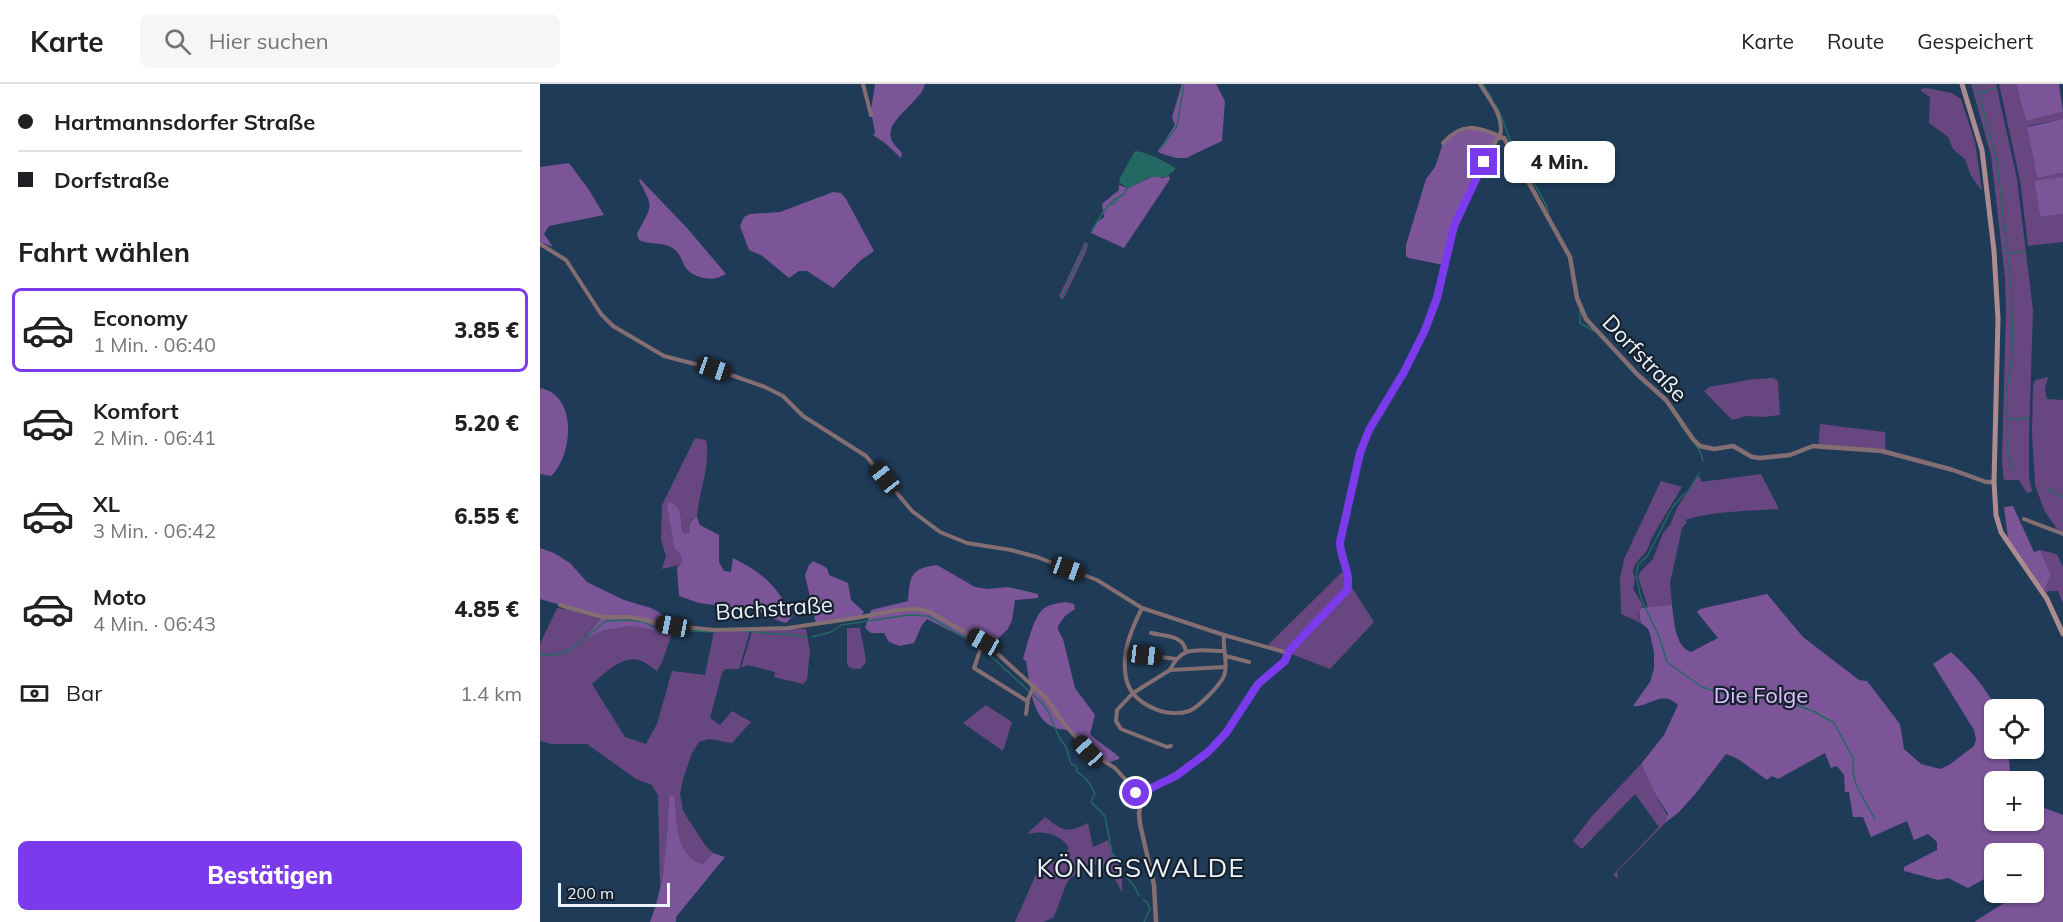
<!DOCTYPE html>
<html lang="de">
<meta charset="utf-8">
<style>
:root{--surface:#fff;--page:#f6f6f6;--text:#202124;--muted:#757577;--line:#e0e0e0;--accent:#7c3aed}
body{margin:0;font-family:Mulish,sans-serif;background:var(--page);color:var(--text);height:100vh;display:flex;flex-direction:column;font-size:22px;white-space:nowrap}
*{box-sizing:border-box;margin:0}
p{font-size:20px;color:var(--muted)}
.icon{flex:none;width:33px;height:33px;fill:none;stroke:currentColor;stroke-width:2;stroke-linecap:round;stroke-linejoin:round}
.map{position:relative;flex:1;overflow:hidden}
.side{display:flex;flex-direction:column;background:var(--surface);width:540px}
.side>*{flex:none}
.banner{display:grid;align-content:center;height:132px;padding:0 18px;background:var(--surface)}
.fabs{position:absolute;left:1444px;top:615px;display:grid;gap:12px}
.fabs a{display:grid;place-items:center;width:60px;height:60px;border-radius:9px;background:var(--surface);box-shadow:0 2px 4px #0004;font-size:30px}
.scale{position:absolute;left:18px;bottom:15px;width:112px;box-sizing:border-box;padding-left:6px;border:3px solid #edf4fb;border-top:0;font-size:16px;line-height:21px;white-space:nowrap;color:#edf4fb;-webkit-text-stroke:4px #15212e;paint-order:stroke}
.end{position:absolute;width:27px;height:27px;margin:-14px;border:8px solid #7c3aed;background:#fff;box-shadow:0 0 0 3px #fff}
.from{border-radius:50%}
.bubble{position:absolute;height:42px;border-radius:9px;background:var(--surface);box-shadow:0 2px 4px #0004;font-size:20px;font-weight:800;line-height:42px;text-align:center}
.car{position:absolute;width:18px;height:36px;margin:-18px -9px;border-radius:8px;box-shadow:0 0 4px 2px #0007;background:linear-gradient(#222 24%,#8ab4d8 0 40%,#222 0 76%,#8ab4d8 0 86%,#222 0)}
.banner b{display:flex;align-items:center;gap:21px;height:57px;font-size:22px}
.banner b+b{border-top:2px solid var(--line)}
.banner i{width:15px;height:15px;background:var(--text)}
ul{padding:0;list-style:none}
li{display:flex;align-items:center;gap:18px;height:84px;margin:0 12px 9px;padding:0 6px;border:3px solid transparent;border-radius:9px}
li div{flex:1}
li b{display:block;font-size:22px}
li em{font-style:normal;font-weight:800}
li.selected{border-color:var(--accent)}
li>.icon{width:54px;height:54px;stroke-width:1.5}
h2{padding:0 18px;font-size:27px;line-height:72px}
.pay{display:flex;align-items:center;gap:15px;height:66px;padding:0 18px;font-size:22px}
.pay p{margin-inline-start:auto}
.action{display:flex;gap:12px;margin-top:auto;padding:12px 18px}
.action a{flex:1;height:69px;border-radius:9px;background:var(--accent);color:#fff;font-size:24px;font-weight:800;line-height:69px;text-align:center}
header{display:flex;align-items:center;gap:36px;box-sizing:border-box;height:84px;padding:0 30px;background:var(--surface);border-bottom:2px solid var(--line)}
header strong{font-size:28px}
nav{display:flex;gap:33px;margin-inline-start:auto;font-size:21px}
.search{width:420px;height:54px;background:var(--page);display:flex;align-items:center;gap:15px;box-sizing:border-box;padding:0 21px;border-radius:9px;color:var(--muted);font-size:22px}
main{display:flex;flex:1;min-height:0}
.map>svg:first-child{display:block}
</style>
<header>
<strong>Karte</strong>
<div class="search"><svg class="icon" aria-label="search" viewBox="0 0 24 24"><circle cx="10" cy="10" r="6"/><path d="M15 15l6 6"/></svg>Hier suchen</div>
<nav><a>Karte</a><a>Route</a><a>Gespeichert</a></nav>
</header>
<main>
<section class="side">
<div class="banner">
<b><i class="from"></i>Hartmannsdorfer Straße</b>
<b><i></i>Dorfstraße</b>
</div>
<h2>Fahrt wählen</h2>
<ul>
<li class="selected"><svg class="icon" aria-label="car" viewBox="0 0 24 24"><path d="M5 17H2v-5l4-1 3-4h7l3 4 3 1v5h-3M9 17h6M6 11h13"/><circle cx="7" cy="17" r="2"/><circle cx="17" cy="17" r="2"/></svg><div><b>Economy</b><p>1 Min. · 06:40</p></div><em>3.85 €</em></li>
<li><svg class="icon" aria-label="car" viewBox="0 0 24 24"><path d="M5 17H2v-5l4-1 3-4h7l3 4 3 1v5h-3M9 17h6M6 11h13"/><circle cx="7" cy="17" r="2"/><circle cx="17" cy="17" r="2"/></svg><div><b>Komfort</b><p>2 Min. · 06:41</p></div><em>5.20 €</em></li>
<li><svg class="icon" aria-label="car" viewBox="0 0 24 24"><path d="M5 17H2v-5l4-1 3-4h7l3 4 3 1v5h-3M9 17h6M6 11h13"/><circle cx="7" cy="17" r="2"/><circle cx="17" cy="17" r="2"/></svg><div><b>XL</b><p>3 Min. · 06:42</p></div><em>6.55 €</em></li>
<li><svg class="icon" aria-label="car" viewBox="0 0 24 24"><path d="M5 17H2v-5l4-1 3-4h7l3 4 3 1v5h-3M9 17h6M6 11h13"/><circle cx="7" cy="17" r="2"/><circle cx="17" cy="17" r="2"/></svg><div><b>Moto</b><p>4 Min. · 06:43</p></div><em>4.85 €</em></li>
</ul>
<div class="pay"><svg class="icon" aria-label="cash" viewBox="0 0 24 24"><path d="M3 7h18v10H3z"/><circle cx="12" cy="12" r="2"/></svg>Bar<p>1.4 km</p></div>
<div class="action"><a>Bestätigen</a></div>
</section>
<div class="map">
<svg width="1523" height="838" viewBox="0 0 1523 838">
<rect width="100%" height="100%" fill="#1f3b57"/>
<!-- green -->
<g fill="#684780">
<polygon points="1431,0 1456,0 1477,95 1493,226 1489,351 1489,393 1492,407 1487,409 1479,396 1464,396 1462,380 1466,226 1465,194 1451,71"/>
<polygon points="1459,0 1476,0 1486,37 1523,28 1523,35 1487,42 1497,94 1523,89 1523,93 1494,98 1500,133 1523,130 1523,158 1488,162 1480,96"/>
<polygon points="1386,4 1412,9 1421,15 1435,58 1442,107 1431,92 1425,75 1413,65 1408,53 1389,39 1390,13 1381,7 1381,5"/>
<polygon points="545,158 548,160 546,168 524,214 521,215 519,212"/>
<polygon points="1508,293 1505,305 1507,315 1523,316 1523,448 1517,445 1505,428 1495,401 1492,349 1493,302 1495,296"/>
<polygon points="1214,295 1233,294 1238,297 1240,331 1223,333 1206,332 1192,336 1164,307 1169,303"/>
<polygon points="1280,340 1345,348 1346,371 1337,368 1278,365"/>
<path d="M155 354 166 356C171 382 159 406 157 433L151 436V451L143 449 140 428 130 438 134 464 140 470 142 478 139 481 122 485 126 472 121 456 122 421Z"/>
<path d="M1221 390 1239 425C1207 427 1173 427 1145 436L1147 438 1142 444 1130 499 1132 521 1108 524 1098 493 1100 488 1113 475 1123 449 1130 441 1137 424 1157 392 1160 393 1161 398Z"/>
<path d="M1121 397 1142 403 1111 455C1110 458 1110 461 1108 464 1103 475 1088 480 1095 494L1093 505 1103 521 1098 530 1101 539 1081 530 1080 494 1084 475Z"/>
<polygon points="1500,466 1517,470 1523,483 1523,519 1518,507 1509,507 1507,509 1504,506 1511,491"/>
<polygon points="802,488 834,538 790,585 728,561"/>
<path d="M17 524 28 525 60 535 44 553 60 547 91 542 132 550 122 578 117 587C111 583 106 578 99 576 82 571 64 590 52 600L85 653 106 660 117 640 132 587 165 591 174 547 211 544 199 585H185L182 589 170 634 180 641 192 627 211 638 192 659 169 655 159 658 152 669 143 695 140 710 143 727 165 761 173 769 163 780C133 770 137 739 135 712H129L126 773 120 802 118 711 112 701 96 695 47 660H11L0 657V560Z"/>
<polygon points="213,544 266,545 270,567 267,596 263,600 234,593 235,588 208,581 201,584"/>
<polygon points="307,544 320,544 326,576 325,580 320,585 310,584 307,580"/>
<polygon points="446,621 472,638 463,667 423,639"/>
<polygon points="1101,680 1114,708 1128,733 1125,739 1077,788 1078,795 1073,791 1119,743 1095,710 1042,765 1033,757 1052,732"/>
<path d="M505 733C523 747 527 750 548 739L553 763 568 756 572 770 582 780V809C577 796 565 777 549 781 544 783 542 787 538 789 533 792 530 794 527 799 522 809 519 823 513 834L503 838H475L497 788 524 771 529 764C520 749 503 746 487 750Z"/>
</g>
<!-- forest -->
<g fill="#7c5599">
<path d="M335 0H385C382 17 345 36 351 54 352 60 359 65 362 69L361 74 345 59 333 51 335 49 331 26Z"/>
<polygon points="642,0 676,0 685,17 682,57 646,74 636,74 620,69 618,67 635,41 632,33"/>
<polygon points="1476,0 1519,0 1523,28 1486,37"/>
<polygon points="1523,35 1523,89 1497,94 1487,43"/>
<polygon points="931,44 957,52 922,122 903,181 869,174 866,172 866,161 886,95 895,83 903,59 913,48"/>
<polygon points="29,79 49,106 64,131 9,142 4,150 13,163 0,158 0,83"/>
<polygon points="614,92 623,94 629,92 630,95 584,164 551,149 556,139 564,133 562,120 579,106 579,101 588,104"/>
<polygon points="1523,93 1523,130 1500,133 1494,97"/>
<path d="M100 95 147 144 186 190C178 194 173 196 164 194 137 188 148 173 131 163 122 158 109 161 99 156L97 150C110 123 116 126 99 97Z"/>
<polygon points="293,108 301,109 306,115 334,167 321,176 293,204 267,187 259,187 249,194 221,171 209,166 200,142 204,133 210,130 240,128"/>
<path d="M0 304C38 311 33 371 11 392L0 390Z"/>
<path d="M131 418C143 425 140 437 143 449L150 450C150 442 148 437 157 433L160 441 179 451V478L184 487 191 488 193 474C225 490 236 502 253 532L246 539 236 536 231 531 205 525 159 519 139 512 137 484 142 478 140 470 134 464 127 420Z"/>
<polygon points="1473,422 1494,468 1500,466 1511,491 1504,506 1468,454 1464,423"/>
<polygon points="0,464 14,469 30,479 47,498 84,516 111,524 127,533 133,542 132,550 91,542 61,547 43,555 62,533 0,515"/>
<polygon points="273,477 287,484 289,491 308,499 311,516 324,528 320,533 276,540 265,491 269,481"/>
<path d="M397 481 435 503 448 505 468 503 498 510V514L475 516 472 536 468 545 451 561 440 562 387 535 382 541 374 559 360 562 349 558 344 549H331L325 544 331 526 368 517C370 493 370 484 397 481Z"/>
<path d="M1227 510 1263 553 1319 596 1327 597 1360 640 1364 665 1381 680 1400 685 1409 681 1434 662 1436 655 1434 646 1393 580 1411 568C1430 585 1445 603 1457 625L1455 626V664L1468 665 1471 697 1455 698V736H1494V724L1499 722 1523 731V838H1434L1480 809 1494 808V798L1500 792 1494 784V770H1455V789L1428 804 1408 794 1398 796 1364 787V783L1397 766V758L1388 750 1374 756 1367 737 1331 753 1323 733H1313L1309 708H1305L1304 691 1297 682 1291 684 1285 669 1238 695 1232 692 1227 696 1198 675 1186 670 1156 709 1139 728 1125 739 1128 730 1114 708 1101 680 1124 651 1138 621C1121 605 1109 624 1093 622L1110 598 1114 585V568L1110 550 1108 545 1101 539 1099 529 1101 524 1132 521C1134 536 1135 563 1151 568L1178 554 1157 528 1160 525Z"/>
<path d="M526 518 534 520 535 525 525 532 518 542V546L523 555 535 604 555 631 550 650C560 660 571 665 580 674 559 688 541 659 527 646 491 645 491 604 486 577L483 575C487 562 493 534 503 525 509 520 519 519 526 518Z"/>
<path d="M129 711 135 712C137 738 134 771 163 780L173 769 185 773 136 833V838H110C126 798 127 754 129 711Z"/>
</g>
<!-- water -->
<path fill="#246864" d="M595 67C607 68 624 77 635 84V86L626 93H610L589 104 579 99 580 94Z"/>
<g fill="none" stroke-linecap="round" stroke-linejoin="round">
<!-- stream -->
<g stroke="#246864" stroke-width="1.5">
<polyline points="943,0 952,15"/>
<polyline points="1436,0 1457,77 1471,201 1473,261 1467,305 1468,368 1470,380 1476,387"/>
<polyline points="1439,10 1456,4"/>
<path d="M956 22C964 35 967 51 974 65 985 87 1000 106 1009 128"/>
<polyline points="620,65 637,42 644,0"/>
<polyline points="571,121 578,116"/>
<polyline points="552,146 563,128 574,115 576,115 584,110 587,104"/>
<polyline points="1469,169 1486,168"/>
<polyline points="527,201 546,160"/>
<polyline points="522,213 526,205"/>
<polyline points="1040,227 1040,239 1054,247"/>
<polyline points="1088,283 1106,301"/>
<polyline points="1469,335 1489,334"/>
<polyline points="1140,340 1160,367 1163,377"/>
<polyline points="1159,389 1149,407 1142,412 1132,424 1108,471 1098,481 1096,492 1101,514 1120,555 1127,578 1162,603 1195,613 1229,614 1248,618 1273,627 1294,639 1313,674 1313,689 1317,703 1335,735"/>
<polyline points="1508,405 1523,413"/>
<polyline points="150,547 176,548"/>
<path d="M205 547C226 550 246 549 266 553"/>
<polyline points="272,553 291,548 301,541 369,531 388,532 439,562"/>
<path d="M443 565 501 618 508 627 519 653 526 663 531 680 536 682 537 688C546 692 551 701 555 710L551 718 565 732 572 769 582 779 583 789 595 803 599 812"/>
<polyline points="0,570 5,571 21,570 31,565 66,537 89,536 104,538 113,543 144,546"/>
<polyline points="603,816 607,818 610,825 604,838"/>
</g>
<!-- minor -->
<g stroke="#846e71" stroke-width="4">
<polyline points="323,0 331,31"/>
<path d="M903 59C922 38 935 42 960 52 965 32 949 16 940 0"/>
<polyline points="0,160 26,176 61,230 73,242 124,272 174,285 225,303 243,312 263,332 326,372 372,427 400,448 427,459 471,466 497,473 557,496 602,524 684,551 748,569"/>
<polyline points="1484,435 1523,450"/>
<polyline points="20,521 62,533 90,533 133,542 175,546 248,544 316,534 357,526 378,525 390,528 449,562 506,614 525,641 548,667 575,684 602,714"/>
<path d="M602 524C591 546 581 569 586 594 591 619 625 635 649 627 658 624 680 601 684 592 689 580 682 564 684 551"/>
<path d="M611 549C625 552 644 551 646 568"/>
<polyline points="443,558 434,584 487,617"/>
<polyline points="605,571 636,575"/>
<polyline points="686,572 709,578"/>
<path d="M630 586C643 560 657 567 683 567"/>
<polyline points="486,630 488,615 494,602"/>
<polyline points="631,662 627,663 581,645 576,637 577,626 593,609 630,586 685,583"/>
</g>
<!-- tertiary -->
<path stroke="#846e71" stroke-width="4.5" d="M616 838 614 801 600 740 599 729 602 714 611 704 636 692 668 668 686 649 718 600 745 577 748 569 758 557 807 506C812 491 800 474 800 458L820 369 829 346 864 288 885 246 897 214 909 157 918 131 937 91 958 53 964 54 1030 173 1037 214 1046 235 1098 291 1126 316 1153 355 1160 362 1174 365 1193 362 1212 373 1220 374 1250 371 1273 362 1342 367 1413 386 1446 398H1454"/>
<!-- secondary -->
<polyline stroke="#ad8c90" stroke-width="5" points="1422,0 1442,66 1454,167 1458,235 1454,398 1456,431 1461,448 1507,515 1523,550"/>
</g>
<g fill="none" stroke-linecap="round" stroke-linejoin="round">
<!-- route -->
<path stroke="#7c3aed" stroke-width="8" d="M596 709 602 714 611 704 636 692 668 668 686 649 718 600 745 577 748 569 758 557 807 506C812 491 800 474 800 458L820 369 829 346 864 288 885 246 897 214 914 142 944 78"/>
</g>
<g text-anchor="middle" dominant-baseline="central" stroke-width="4.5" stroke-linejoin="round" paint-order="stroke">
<!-- street labels -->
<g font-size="22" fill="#edf4fb" stroke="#15212e">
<text transform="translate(1105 274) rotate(46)">Dorfstraße</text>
<text transform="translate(234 524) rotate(-4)">Bachstraße</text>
</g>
<!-- park labels -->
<g font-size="22" fill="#e1c1fb" stroke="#15212e">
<text x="1221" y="611">Die Folge</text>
</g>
<!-- quarter labels -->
<g font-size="26" letter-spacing="1.5" fill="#edf4fb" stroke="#15212e">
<text x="601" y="783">KÖNIGSWALDE</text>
</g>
</g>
</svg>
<div class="fabs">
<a><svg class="icon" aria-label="locate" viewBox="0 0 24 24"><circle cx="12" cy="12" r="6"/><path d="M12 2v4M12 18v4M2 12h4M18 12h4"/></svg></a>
<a>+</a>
<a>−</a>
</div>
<div class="scale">200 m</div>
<i class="end from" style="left:596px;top:709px"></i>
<i class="end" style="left:944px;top:78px"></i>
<div class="bubble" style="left:964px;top:57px;width:111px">4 Min.</div>
<i class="car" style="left:174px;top:285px;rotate:109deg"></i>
<i class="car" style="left:345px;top:394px;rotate:321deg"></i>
<i class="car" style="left:528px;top:485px;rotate:110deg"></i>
<i class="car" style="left:133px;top:542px;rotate:281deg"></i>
<i class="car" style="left:444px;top:558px;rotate:299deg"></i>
<i class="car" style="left:605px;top:571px;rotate:97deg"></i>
<i class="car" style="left:548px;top:667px;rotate:318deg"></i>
</div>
</main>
